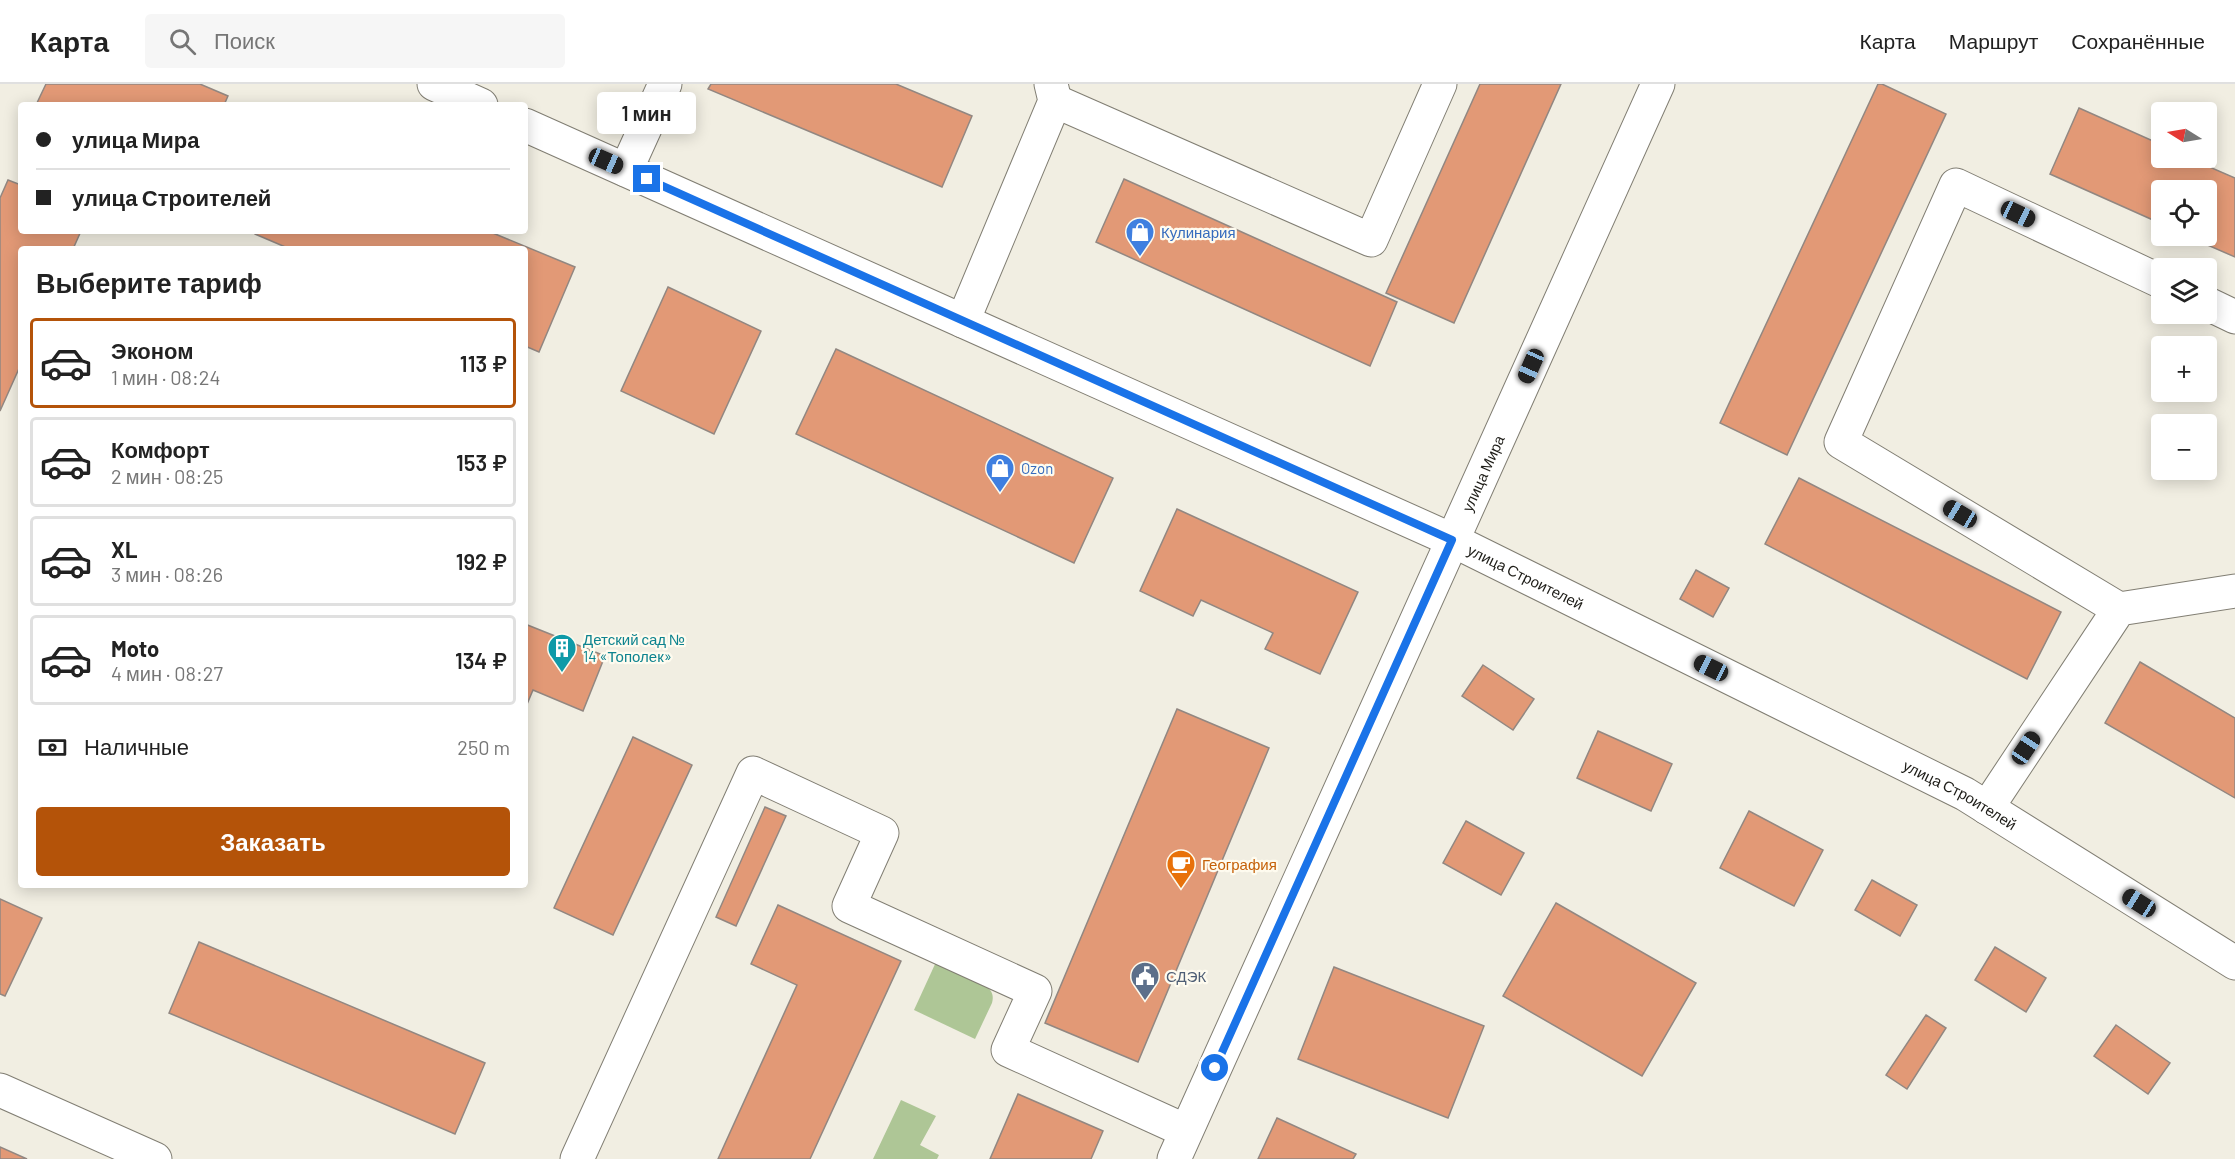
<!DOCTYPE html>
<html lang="ru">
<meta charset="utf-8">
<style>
:root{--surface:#fff;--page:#f6f6f6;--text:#222;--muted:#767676;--line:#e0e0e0;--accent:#b45309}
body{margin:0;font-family:Barlow,sans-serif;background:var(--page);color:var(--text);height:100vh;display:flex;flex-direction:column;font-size:22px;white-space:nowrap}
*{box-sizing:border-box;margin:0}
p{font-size:20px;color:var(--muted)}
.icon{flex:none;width:33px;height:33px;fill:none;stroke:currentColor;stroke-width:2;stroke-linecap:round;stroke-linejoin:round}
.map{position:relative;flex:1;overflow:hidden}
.details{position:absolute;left:18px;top:162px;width:510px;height:642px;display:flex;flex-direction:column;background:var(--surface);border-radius:6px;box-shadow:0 3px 15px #0003}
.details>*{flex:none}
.banner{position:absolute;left:18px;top:18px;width:510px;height:132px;border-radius:6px;box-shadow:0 3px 15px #0003;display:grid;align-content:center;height:132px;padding:0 18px;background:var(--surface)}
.needle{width:39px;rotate:281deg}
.tools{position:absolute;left:2151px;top:18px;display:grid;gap:12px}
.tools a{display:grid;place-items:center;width:66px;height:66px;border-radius:6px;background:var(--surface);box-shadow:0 3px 15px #0003;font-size:30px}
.end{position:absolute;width:27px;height:27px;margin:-14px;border:8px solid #1a73e8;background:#fff;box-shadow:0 0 0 3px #fff}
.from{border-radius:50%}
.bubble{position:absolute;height:42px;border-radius:6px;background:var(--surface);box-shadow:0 3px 15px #0003;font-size:20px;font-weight:600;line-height:42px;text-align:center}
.car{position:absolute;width:18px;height:36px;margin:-18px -9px;border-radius:8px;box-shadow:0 0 4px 2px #0007;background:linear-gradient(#222 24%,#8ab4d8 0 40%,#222 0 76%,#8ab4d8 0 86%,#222 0)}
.banner b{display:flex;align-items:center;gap:21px;height:57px;font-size:22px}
.banner b+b{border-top:2px solid var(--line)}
.banner i{width:15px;height:15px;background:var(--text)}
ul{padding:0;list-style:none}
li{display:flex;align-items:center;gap:18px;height:90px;margin:0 12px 9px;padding:0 6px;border:3px solid var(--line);border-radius:6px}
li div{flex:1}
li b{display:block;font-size:22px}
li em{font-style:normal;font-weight:600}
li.active{border-color:var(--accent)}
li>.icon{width:54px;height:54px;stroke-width:1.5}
h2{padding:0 18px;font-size:27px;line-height:72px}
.pay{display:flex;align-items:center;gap:15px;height:66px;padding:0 18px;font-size:22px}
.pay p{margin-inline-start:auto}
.primary-button{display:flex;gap:12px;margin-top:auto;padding:12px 18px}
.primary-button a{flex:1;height:69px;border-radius:6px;background:var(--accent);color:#fff;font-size:24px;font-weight:600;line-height:69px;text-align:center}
header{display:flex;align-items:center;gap:36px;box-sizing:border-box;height:84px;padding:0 30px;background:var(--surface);border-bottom:2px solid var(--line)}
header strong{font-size:28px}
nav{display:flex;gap:33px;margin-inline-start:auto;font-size:21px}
.search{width:420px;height:54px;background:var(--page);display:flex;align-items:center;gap:15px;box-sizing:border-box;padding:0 21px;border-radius:6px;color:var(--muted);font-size:22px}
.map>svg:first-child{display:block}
</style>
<header>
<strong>Карта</strong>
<div class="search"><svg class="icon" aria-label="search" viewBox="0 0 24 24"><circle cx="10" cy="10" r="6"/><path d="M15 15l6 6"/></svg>Поиск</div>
<nav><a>Карта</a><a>Маршрут</a><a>Сохранённые</a></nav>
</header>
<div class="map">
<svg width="2235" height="1075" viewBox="0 0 2235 1075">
<rect width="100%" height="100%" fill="#f1eee2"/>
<!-- green -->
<g fill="#aec696">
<path d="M936 878 986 902C992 907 994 911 992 919L975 955 914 926Z"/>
<polygon points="901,1016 936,1032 920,1061 939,1071 937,1075 873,1075"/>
</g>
<!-- building -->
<g fill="#e29976" stroke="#928781" stroke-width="1.5">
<polygon points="46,0 200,0 228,12 224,21 36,21"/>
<polygon points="711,0 896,0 972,32 942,103 708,5"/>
<polygon points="1480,0 1561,0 1454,239 1386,209"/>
<polygon points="1878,0 1882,0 1946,30 1787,371 1720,339"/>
<polygon points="2079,24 2162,61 2162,74 2189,74 2235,94 2235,173 2187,152 2206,152 2206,106 2162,106 2162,140 2050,90"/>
<polygon points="1124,95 1397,218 1370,282 1096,158"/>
<polygon points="8,96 21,101 21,147 81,147 73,165 21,165 21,280 0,327 0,114"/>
<polygon points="257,147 488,147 575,183 539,268 525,262 525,165 290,165 255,150"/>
<polygon points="668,203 761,247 714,350 621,307"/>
<polygon points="836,265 1113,394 1074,479 796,350"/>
<polygon points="1799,394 2061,528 2027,595 1765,460"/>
<polygon points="1177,425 1358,508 1320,590 1265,565 1273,549 1201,516 1193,532 1140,507"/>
<polygon points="1696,486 1729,504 1713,533 1680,515"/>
<polygon points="525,540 605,572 583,627 533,606 525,625"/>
<polygon points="2140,578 2235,634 2235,714 2105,639"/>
<polygon points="1483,581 1534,615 1513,646 1462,612"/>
<polygon points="1177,625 1269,664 1138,978 1045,939"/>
<polygon points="1598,647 1672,680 1651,727 1577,694"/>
<polygon points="633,653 692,681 613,851 554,824"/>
<polygon points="765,723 786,732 736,842 716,833"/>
<polygon points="1749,727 1823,766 1794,822 1720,784"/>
<polygon points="1466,737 1524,769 1501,811 1443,779"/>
<polygon points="1872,796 1917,821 1900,852 1855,826"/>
<polygon points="0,815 42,834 5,912 0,910"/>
<polygon points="1556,819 1696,899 1642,992 1503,912"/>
<polygon points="778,821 901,877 810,1075 718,1075 797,901 751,880"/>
<polygon points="199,858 485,979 455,1050 169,929"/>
<polygon points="1995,863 2046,894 2026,928 1975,896"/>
<polygon points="1334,883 1484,942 1448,1034 1298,975"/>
<polygon points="1926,931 1946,944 1907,1005 1886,991"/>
<polygon points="2116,941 2170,979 2148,1010 2094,972"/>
<polygon points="1018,1010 1103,1047 1091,1075 990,1075"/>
<polygon points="1277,1034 1356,1070 1353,1075 1258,1075"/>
<polygon points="0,1063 27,1075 0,1075"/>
</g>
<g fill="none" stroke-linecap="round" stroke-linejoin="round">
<!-- minor casing -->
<g stroke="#817e73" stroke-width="35">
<g id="minor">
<polyline points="434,0 481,21"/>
<polyline points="1055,17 1371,156 1440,0"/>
<path id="s1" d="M525 41 1452 456 1965 710 2235 879"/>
<polyline points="626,86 665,0"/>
<polyline points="2206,219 2235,233"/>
<polyline points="963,237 1055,17 1051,0"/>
<polyline points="2119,525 1841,358 1956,101 2162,198"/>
<polyline points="1987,724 2119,525 2235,507"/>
<polyline points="0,1006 155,1075"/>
<polyline points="577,1075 753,689 882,749 849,822 1035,907 1008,966 1186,1047"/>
<path id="s2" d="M1174 1075 1658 0"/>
</g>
</g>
<!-- minor -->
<use href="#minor" stroke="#fff" stroke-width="33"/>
</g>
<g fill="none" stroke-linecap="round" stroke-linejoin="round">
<!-- route -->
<polyline stroke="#1a73e8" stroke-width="8" points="647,95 1452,456 1215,984"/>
</g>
<!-- icons -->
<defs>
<g id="shop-pin" transform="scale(1.5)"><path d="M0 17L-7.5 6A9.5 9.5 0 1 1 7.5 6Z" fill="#3f7fe0" stroke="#fefbef"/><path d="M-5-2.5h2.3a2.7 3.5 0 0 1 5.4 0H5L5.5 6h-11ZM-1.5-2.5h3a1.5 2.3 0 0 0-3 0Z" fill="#fff"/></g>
<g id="building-pin" transform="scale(1.5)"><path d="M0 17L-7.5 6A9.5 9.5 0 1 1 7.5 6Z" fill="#0f9aa8" stroke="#fefbef"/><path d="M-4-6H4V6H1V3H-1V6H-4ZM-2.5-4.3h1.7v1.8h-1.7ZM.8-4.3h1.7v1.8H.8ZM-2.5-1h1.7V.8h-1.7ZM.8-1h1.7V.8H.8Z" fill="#fff"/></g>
<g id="cafe-pin" transform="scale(1.5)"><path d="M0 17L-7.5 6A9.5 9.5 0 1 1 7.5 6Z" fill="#e8710a" stroke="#fefbef"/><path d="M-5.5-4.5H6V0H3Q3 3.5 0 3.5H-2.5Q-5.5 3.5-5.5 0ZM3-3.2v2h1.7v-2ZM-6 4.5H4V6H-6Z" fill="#fff"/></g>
<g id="civic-pin" transform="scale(1.5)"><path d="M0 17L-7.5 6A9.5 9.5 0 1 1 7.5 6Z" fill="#5c6f8a" stroke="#fefbef"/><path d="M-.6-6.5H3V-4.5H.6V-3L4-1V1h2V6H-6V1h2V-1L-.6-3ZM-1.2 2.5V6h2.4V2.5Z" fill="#fff"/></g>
</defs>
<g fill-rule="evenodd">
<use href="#shop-pin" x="1140" y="148"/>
<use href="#shop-pin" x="1000" y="384"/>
<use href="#building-pin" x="562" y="564"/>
<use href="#cafe-pin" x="1181" y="780"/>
<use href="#civic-pin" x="1145" y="892"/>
</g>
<g text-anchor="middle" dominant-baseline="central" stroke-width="4.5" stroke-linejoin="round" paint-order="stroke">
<!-- shop labels -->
<g font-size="15" fill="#366cbe" stroke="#fefbef" text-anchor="start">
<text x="1161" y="148">Кулинария</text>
<text x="1021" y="384">Ozon</text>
</g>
<!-- street labels -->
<g font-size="15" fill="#1d1c17" stroke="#fefbef">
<text stroke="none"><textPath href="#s2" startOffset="752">улица Мира</textPath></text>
<text stroke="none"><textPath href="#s1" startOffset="1098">улица Строителей</textPath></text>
<text stroke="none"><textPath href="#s1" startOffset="1584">улица Строителей</textPath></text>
</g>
<!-- culture labels -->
<g font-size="15" fill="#0d838f" stroke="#fefbef" text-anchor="start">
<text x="583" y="555">Детский сад №<tspan x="583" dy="17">14 «Тополек»</tspan></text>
</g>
<!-- food labels -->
<g font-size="15" fill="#c56008" stroke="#fefbef" text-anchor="start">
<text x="1202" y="780">География</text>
</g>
<!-- service labels -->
<g font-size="15" fill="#4e5e75" stroke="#fefbef" text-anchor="start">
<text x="1166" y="892">СДЭК</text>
</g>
</g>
</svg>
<div class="tools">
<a><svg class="needle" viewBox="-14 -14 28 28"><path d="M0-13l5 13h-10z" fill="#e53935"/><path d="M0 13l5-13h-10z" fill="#767676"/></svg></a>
<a><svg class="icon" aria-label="locate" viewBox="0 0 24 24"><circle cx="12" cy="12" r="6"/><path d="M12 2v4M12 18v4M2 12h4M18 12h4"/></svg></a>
<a><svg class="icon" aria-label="layers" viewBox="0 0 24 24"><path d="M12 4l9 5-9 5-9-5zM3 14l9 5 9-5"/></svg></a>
<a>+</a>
<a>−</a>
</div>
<i class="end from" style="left:1215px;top:984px"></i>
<i class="end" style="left:647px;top:95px"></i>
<div class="bubble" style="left:597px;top:8px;width:99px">1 мин</div>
<i class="car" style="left:606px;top:77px;rotate:114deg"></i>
<i class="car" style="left:2018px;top:130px;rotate:115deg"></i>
<i class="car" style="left:1531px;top:282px;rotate:204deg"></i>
<i class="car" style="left:1960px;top:430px;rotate:301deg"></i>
<i class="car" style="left:1711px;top:584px;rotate:296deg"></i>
<i class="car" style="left:2026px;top:664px;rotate:34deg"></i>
<i class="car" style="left:2139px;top:819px;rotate:302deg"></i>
<div class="banner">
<b><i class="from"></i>улица Мира</b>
<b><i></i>улица Строителей</b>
</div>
<section class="details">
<h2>Выберите тариф</h2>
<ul>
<li class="active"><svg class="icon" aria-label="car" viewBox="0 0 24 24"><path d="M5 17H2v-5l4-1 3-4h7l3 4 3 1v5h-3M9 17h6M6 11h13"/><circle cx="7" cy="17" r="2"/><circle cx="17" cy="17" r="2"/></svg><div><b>Эконом</b><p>1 мин · 08:24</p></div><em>113 ₽</em></li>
<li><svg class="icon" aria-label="car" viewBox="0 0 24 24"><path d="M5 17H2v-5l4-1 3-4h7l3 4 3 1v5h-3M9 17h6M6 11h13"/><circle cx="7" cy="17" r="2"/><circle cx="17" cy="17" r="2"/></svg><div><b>Комфорт</b><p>2 мин · 08:25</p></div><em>153 ₽</em></li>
<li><svg class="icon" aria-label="car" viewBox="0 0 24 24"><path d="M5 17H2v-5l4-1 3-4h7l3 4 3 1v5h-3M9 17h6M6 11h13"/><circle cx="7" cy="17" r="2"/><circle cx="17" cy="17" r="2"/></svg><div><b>XL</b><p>3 мин · 08:26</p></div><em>192 ₽</em></li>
<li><svg class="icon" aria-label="car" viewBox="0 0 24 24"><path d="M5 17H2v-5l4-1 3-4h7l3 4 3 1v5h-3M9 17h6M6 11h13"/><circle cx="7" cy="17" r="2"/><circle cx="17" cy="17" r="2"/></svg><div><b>Moto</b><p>4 мин · 08:27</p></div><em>134 ₽</em></li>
</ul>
<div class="pay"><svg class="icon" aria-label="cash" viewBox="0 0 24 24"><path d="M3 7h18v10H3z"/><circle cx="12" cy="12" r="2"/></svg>Наличные<p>250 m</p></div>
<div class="primary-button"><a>Заказать</a></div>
</section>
</div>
